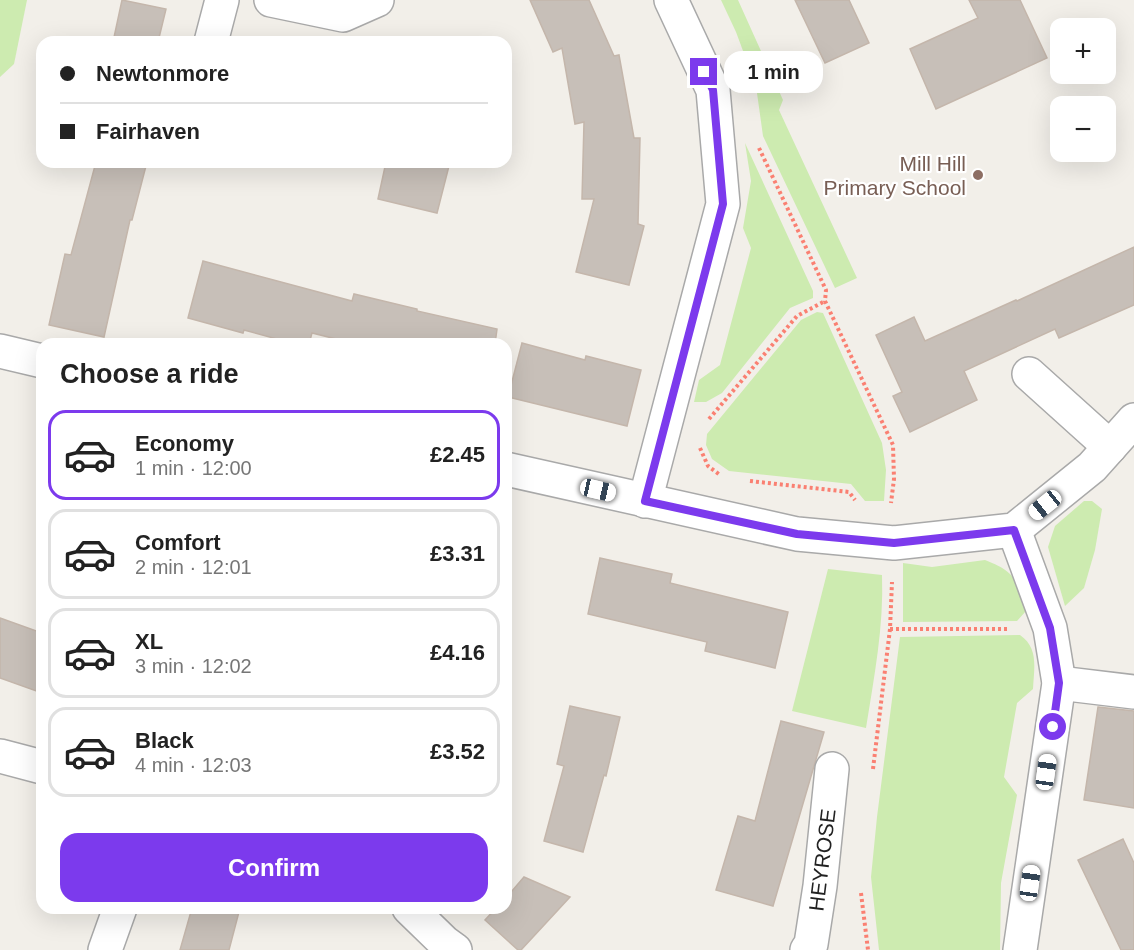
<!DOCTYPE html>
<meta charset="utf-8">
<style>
:root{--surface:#fff;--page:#f6f6f6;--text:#222;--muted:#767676;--line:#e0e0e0;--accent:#7c3aed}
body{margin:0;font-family:Arial,sans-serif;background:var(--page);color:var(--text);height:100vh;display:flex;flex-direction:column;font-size:22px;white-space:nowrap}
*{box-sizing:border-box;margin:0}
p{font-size:20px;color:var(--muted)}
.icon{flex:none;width:33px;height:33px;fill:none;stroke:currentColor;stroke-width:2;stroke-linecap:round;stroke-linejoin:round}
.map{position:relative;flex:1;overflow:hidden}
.details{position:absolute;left:36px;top:338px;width:476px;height:576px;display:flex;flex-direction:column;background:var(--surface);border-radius:18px;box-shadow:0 6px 24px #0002}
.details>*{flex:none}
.banner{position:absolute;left:36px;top:36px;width:476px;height:132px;border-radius:18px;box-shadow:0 6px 24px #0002;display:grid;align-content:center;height:132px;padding:0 24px;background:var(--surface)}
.buttons{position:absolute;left:1050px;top:18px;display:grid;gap:12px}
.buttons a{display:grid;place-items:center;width:66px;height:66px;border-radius:12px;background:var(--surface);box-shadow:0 6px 24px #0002;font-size:30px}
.end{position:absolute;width:27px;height:27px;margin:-14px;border:8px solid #7c3aed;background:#fff;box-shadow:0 0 0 3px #fff}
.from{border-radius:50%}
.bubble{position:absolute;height:42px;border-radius:18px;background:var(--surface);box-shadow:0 6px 24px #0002;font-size:20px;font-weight:600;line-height:42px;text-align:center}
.car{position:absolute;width:18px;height:36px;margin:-18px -9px;border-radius:8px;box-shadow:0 0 4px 2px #0007;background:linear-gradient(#fff 24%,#345 0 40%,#fff 0 76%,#345 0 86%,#fff 0)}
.banner b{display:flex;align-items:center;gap:21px;height:57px;font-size:22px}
.banner b+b{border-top:2px solid var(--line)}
.banner i{width:15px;height:15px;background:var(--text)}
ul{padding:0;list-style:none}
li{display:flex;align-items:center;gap:18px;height:90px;margin:0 12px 9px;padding:0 12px;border:3px solid var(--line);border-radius:18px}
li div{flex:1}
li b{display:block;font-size:22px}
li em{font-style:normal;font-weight:600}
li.current{border-color:var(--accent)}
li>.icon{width:54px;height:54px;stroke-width:1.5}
h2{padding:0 24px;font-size:27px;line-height:72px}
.cta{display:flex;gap:12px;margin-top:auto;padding:12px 24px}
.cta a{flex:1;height:69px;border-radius:18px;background:var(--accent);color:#fff;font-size:24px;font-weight:600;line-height:69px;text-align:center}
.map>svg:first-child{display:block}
</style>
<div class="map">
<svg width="1134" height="950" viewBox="0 0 1134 950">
<rect width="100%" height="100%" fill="#f2efe9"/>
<!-- grass -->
<g fill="#cdebb0">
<polygon points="0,0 27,0 14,64 0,77"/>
<polygon points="721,0 738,0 783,100 779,110 857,278 835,288 763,136 756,86 736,32"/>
<polygon points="745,143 813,291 813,298 790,308 722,393 706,402 694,402 699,380 720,365 751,248 743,228 751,181"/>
<polygon points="817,312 823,313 882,443 886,470 884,501 865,501 851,484 729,471 712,459 706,445 707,434 801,320"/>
<polygon points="1084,501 1092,501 1102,509 1095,550 1084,588 1065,606 1048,547 1055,526"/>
<path d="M985 560C1016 572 1017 580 1026 611L1017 621 903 622V563L932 567Z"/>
<path d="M828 569 882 575C884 626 874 678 866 728L792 711Z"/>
<path d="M1020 635C1039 648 1034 668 1033 689L1017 703 1004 777 1017 795 1001 883 1000 950H879L871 877 877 817 900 637Z"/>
</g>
<!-- building -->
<g fill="#c7bfb8" stroke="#c4b6ab" stroke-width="1.5">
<polygon points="122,0 166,9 158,42 113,42"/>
<polygon points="530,0 589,0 614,56 619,55 634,138 640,138 638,224 644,226 629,285 576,272 594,199 582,199 584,122 575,124 562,48 553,52"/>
<polygon points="795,0 849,0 869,43 825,63"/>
<polygon points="969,0 1020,0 1047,58 936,109 910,49 978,18"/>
<polygon points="96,162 147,162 132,220 130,220 104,337 49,325 65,254 71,255"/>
<polygon points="386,162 450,162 437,213 378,199"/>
<polygon points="1134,247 1134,305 1059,338 1055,329 964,371 977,400 910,432 893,396 902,392 876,335 914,317 925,341 1016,300 1017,301"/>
<polygon points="203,261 352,301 354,294 417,309 417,311 497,329 495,344 356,344 312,333 309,344 295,344 244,330 243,333 188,318"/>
<polygon points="522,343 585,360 586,356 641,370 627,426 508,397"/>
<polygon points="600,558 672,574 670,583 788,612 775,668 705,651 707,642 588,614"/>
<polygon points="0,618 42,633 42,693 0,678"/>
<polygon points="570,706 620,717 606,776 604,775 583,852 544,841 564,766 557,764"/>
<polygon points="1098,707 1134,711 1134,808 1084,800"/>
<polygon points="781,721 824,732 773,906 716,890 738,816 755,821"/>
<polygon points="1123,839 1134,863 1134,950 1121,950 1078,860"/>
<polygon points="524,877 570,897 521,950 518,950 485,920 496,908 506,908 506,898"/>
<polygon points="192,908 240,908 229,950 180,950"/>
</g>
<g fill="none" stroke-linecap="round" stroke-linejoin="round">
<!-- minor casing -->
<g stroke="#a9a9a9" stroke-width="36">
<g id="minor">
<polyline points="271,0 343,15 377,0"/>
<polyline points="211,42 222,0"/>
<polyline points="0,351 42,361"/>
<polyline points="1029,374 1110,447"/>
<polyline points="506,469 797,534 894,543 1014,530 1092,467 1134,420"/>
<polyline points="645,501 723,204 713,90 671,0"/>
<polyline points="1014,530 1050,628 1059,683 1020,950"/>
<polyline points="1059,683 1134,692"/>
<polyline points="0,756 42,767"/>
<polyline points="409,908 444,942 455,950"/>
<polyline points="105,950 120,908"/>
<polyline points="807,950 811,944 820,886 832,769"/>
</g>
</g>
<!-- path -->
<g stroke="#fa8072" stroke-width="4" stroke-dasharray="3 3" stroke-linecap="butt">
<polyline points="759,148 826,290 825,301 893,445 894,479 891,503"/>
<polyline points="709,419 797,316 825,301"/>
<polyline points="700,448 708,466 720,475"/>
<polyline points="750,481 849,492 855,500"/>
<polyline points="890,629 1008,629"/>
<polyline points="873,769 890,629 892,582"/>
<polyline points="861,893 868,950"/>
</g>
<!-- minor -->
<use href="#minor" stroke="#fff" stroke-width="33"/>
</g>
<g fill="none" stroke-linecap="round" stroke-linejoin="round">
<!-- route -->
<polyline stroke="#7c3aed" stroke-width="8" points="704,72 713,90 723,204 645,501 797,534 894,543 1014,530 1050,628 1059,683 1053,727"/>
</g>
<!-- markers -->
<circle fill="#8d6e63" stroke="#fff" stroke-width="2" cx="978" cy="175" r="6"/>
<g text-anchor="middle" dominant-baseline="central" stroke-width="4.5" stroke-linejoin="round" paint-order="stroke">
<!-- education labels -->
<g font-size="21" fill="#785e54" stroke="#fff" text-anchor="end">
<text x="966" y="163">Mill Hill<tspan x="966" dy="24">Primary School</tspan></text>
</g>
<!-- street labels -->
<g font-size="21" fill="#222" stroke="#fff">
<text transform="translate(822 860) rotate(-83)">HEYROSE</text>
</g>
</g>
</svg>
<div class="buttons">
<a>+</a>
<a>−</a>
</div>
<i class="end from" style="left:1053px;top:727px"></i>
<i class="end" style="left:704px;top:72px"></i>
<div class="bubble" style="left:724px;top:51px;width:99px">1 min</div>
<i class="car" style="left:598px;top:490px;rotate:103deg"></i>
<i class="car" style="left:1045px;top:505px;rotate:231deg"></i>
<i class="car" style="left:1046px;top:772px;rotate:8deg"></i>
<i class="car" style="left:1030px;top:883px;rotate:8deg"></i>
<div class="banner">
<b><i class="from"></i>Newtonmore</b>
<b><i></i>Fairhaven</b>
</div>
<section class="details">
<h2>Choose a ride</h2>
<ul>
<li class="current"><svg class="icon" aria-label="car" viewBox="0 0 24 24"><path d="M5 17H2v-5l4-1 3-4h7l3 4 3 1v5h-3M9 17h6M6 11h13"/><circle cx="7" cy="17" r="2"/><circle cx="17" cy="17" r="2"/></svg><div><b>Economy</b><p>1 min · 12:00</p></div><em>£2.45</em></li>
<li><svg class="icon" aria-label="car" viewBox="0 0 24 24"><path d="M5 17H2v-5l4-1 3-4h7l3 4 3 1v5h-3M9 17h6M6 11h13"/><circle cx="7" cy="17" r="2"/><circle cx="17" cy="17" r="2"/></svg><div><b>Comfort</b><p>2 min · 12:01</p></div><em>£3.31</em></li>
<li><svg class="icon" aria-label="car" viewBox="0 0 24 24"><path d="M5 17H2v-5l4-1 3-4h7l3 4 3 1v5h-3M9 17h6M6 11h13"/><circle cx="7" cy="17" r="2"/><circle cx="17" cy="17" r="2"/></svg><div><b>XL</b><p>3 min · 12:02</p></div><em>£4.16</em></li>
<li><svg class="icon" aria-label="car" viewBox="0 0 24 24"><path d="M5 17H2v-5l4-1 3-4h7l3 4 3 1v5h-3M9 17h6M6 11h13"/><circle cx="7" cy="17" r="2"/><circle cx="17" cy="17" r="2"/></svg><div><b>Black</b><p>4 min · 12:03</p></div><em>£3.52</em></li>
</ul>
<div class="cta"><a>Confirm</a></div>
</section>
</div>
